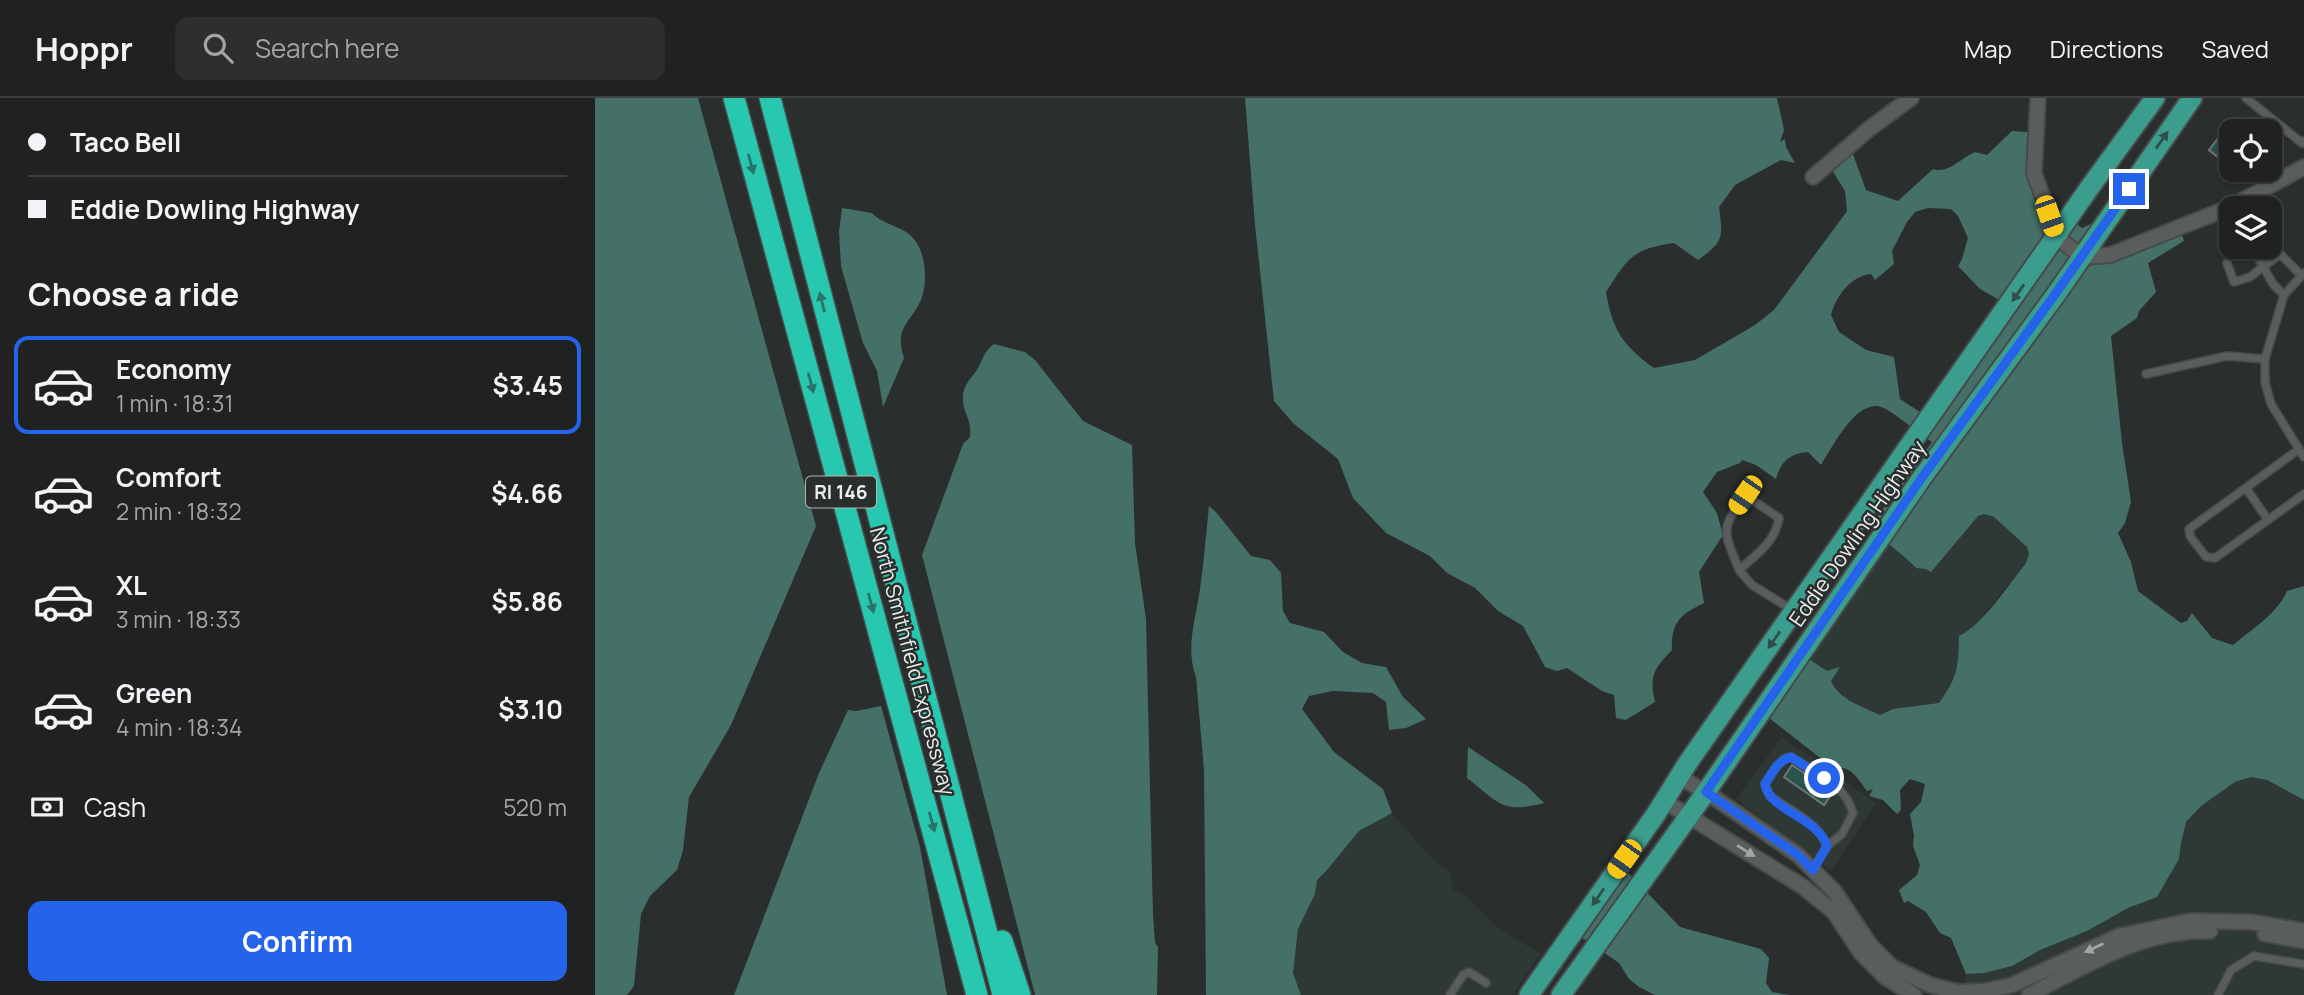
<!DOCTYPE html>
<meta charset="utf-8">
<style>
:root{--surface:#202222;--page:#2d2f2f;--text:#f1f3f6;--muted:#a2a4a5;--line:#3d3f40;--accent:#2563eb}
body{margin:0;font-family:Manrope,sans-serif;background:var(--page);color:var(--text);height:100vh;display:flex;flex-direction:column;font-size:26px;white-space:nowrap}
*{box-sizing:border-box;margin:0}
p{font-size:23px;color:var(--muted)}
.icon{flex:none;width:38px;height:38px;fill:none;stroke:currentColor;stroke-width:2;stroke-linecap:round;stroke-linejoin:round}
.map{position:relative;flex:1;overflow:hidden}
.details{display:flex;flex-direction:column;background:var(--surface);width:595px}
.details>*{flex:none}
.hud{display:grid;align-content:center;height:154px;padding:0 28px;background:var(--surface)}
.controls{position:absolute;left:1624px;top:21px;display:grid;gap:14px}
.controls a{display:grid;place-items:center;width:63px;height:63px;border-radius:14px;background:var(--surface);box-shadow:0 2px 5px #0004,0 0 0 2px var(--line);font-size:35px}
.end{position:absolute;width:32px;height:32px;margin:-16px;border:9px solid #2563eb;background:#fff;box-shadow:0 0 0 4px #fff}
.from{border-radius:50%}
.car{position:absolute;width:21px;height:42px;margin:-21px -10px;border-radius:9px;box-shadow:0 0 5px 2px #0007;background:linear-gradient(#f5c518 24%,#345 0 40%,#f5c518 0 76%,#345 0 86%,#f5c518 0)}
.hud b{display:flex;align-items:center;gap:24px;height:66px;font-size:26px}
.hud b+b{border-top:2px solid var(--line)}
.hud i{width:18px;height:18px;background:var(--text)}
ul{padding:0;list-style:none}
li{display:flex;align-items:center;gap:21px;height:98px;margin:0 14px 10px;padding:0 14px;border:4px solid transparent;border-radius:14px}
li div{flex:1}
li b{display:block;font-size:26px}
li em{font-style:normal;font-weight:700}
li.active{border-color:var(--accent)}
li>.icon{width:63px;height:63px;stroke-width:1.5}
h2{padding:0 28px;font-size:32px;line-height:84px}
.pay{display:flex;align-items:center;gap:18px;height:77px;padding:0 28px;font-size:26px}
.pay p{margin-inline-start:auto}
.primary-button{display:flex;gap:14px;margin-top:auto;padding:14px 28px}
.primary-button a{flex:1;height:80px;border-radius:14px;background:var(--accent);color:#fff;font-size:28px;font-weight:700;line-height:80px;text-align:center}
header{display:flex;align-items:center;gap:42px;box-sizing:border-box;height:98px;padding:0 35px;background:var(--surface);border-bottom:2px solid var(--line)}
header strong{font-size:33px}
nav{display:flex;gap:38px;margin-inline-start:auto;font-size:24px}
.search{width:490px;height:63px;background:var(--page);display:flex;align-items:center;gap:18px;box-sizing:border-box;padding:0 24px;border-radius:14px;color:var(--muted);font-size:26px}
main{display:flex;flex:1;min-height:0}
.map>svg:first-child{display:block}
</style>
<header>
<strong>Hoppr</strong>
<div class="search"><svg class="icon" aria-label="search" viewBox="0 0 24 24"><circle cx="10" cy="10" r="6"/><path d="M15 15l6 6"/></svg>Search here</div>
<nav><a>Map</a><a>Directions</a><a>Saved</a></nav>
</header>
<main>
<section class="details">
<div class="hud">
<b><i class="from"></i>Taco Bell</b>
<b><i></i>Eddie Dowling Highway</b>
</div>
<h2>Choose a ride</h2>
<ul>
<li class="active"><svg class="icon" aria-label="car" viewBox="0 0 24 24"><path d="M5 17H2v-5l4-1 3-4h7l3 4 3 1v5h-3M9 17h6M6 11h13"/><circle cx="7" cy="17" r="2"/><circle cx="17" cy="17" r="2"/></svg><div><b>Economy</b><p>1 min · 18:31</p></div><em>$3.45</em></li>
<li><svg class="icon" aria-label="car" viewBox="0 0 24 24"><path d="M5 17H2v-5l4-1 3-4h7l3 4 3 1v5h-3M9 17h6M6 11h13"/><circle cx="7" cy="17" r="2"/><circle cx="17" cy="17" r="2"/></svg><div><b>Comfort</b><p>2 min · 18:32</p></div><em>$4.66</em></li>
<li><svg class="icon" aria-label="car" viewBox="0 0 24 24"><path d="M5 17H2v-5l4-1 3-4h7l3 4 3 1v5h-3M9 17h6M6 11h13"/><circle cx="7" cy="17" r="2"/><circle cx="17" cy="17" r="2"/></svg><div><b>XL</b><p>3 min · 18:33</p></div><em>$5.86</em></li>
<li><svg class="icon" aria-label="car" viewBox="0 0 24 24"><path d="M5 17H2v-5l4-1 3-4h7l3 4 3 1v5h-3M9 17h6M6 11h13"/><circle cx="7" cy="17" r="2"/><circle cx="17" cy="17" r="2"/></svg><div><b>Green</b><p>4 min · 18:34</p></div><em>$3.10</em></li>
</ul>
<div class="pay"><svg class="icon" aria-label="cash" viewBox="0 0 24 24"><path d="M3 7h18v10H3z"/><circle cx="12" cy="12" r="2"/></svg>Cash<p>520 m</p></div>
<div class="primary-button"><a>Confirm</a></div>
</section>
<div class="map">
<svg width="1709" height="897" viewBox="0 0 1709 897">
<rect width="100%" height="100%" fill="#2a2e2d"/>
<!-- built -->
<g fill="#2e3936">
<polygon points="1389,416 1399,419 1432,449 1434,456 1431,465 1385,521 1373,534 1364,539 1363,567 1358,585 1344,605 1298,611 1285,617 1251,601 1239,591 1236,583 1244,570 1233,573 1205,555 1289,442 1310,458 1321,470 1383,418"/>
<polygon points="1187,639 1281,705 1236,773 1141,701"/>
<polygon points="1656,679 1672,682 1709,702 1709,897 1370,897 1371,876 1417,868 1445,852 1492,833 1533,810 1562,799 1584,761 1586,745 1591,724 1606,708 1640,684"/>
<polygon points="797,715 837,761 854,772 859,792 872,799 898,826 945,856 917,897 706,897 698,875 703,831 720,796 722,782 732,772 764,733"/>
</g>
<!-- forest -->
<g fill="#447067" fill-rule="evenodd">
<polygon points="0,0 103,0 221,428 136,627 94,699 88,752 82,772 55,798 46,816 39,888 32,897 0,897"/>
<path d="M650 0H1182L1189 32 1185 44 1190 41 1191 49 1200 65 1186 62 1140 87 1124 109C1128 140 1129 143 1103 162L1079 145C1037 151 1033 160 1011 194 1017 231 1028 248 1059 270L1100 262 1160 227 1179 212 1252 113 1250 93 1233 66 1255 48 1271 92 1303 103 1338 71C1353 76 1366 60 1380 54L1392 57 1417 33 1433 34C1430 71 1443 103 1457 136L1477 122 1487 130 1511 119 1486 173 1542 142 1585 130 1589 143 1553 165 1561 194 1544 213 1542 220 1516 238 1527 345 1536 404 1530 425 1523 435 1536 464 1543 493 1586 525 1592 523 1597 515 1617 540 1638 547C1656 532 1683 515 1692 493L1709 488V702L1672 682 1656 679 1640 684 1606 708 1591 724 1586 745 1584 761 1562 799 1533 810 1492 833 1445 852 1417 868 1389 875 1371 876 1356 840 1345 835 1331 814 1313 803 1309 805 1304 792 1322 777 1325 767 1318 748 1319 738 1315 716 1326 704 1330 686 1315 681 1305 692 1306 712 1302 716 1288 702 1274 698 1278 691 1272 693C1262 680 1256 667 1238 670L1164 612 1205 555 1232 573 1245 569 1236 583C1244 602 1267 608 1285 617L1298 611 1344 605C1363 578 1363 571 1364 538 1387 528 1414 486 1431 465L1434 456 1432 449 1399 419 1389 416 1383 418 1336 474 1331 471 1321 470C1307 455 1290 444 1274 430L1337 344C1324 336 1298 313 1286 309 1261 301 1237 350 1226 367L1213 354C1194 356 1186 363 1181 381L1161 367 1147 362 1145 365 1122 374 1108 394 1122 415 1128 437 1104 474 1109 505C1085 517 1076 524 1077 552 1059 571 1054 577 1060 604L1031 622 1021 620 1019 597 1007 593 972 570 962 573 950 569 928 528 903 513 880 490 852 475 835 458 791 435 758 400 743 361 698 325 679 303 660 127ZM1333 110 1356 111 1363 118 1373 140 1367 161 1363 168 1385 191 1413 207 1334 320 1305 301 1299 259 1271 252 1244 234 1236 217C1241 198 1256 178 1276 176L1280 182 1299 166 1297 153 1312 124 1320 114Z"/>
<path d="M247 110 277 115C288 127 308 128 318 140 331 154 333 184 326 202 315 226 299 229 309 260L288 309 282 273 268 245 246 168 244 134Z"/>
<path d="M399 246 430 254 440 262 488 323 537 347 540 445 551 521 558 817 560 845 563 849 562 897H440L327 457 368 346 375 339C377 321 368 315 368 302 367 286 378 280 384 268 390 257 388 255 399 246Z"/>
<path d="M614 408 621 414 656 458 675 462 686 475 688 513 695 525 729 534 748 554 767 565 791 569 808 599 831 621 811 630 794 632 791 604 778 595 738 593 714 598 707 611 739 654 788 691 797 715 764 733 732 772 722 782 720 796 703 831 698 875 706 897H611L609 672 601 579C590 550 601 520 605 491 609 464 611 436 614 408Z"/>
<polygon points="286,608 325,749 352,897 139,897 224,675 253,612 261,613"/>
<path d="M873 649 932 688 949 705C907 716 904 705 872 680Z"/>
<polygon points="1024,765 1085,829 1166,851 1174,860 1171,885 1177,894 1194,897 1060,897 1044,889 1034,881 1024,865 976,832"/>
</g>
<!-- building -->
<g fill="#27544c" stroke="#707473" stroke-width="2">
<polygon points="1639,20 1655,33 1636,33 1636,70 1614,52"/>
<polygon points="1197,667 1238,694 1229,707 1189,679"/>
</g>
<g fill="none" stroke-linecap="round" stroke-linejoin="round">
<!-- service casing -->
<g stroke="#474a49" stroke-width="10">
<g id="service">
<polyline points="1651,0 1707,45 1709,43"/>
<polyline points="1659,97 1665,110"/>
<polyline points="1675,133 1685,156 1706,177"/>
<polyline points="1657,149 1678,186 1689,197"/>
<polyline points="1632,165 1639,184 1655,179 1685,156"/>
<polyline points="1709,175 1689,197 1670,261 1670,284 1676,306 1709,359"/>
<polyline points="1551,276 1632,258 1670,261"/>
<polyline points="1703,352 1594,431 1595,438 1611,459 1620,460 1709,396"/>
<polyline points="1651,390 1673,422"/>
<path d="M1144 472C1128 431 1125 433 1150 397L1184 420C1181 443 1161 457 1144 472L1157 487 1199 513"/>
<path d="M1218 771 1232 748C1224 725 1194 711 1175 698L1170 686 1182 668 1189 661 1196 659C1221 675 1250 686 1258 715L1247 736 1232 748"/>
<polyline points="855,897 868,877 874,874 891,885"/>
<polyline points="1623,897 1636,872 1659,858 1709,866"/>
</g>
</g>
<!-- minor casing -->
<g stroke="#474a49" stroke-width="18">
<g id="minor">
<polyline points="1443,0 1439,75 1462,139 1487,159 1515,157 1585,129 1636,109 1709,69"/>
<polyline points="1218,79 1274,31 1316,0"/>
<polyline points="1084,679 1111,694 1203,757 1239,793 1275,847 1297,869 1335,887 1363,894 1389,893 1417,887 1524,838 1595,823 1657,824 1709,833"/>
<polyline points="1069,703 1207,788 1239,814 1266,855 1290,879 1319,897"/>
<polyline points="1670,836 1709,843"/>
<path d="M1434 897C1491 867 1550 831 1615 833"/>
</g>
</g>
<!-- primary casing -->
<g stroke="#474a49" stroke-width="23">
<g id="primary">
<polyline points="934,897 1061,716 1092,666 1495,89 1560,0"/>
<polyline points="966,897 1111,694 1326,381 1462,195 1597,0"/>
</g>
</g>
<!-- motorway casing -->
<g stroke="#474a49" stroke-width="24">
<g id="motorway">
<polyline points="139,0 382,897"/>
<polyline points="175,0 408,897"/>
<polyline points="407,843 425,897"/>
</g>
</g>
<!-- service -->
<use href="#service" stroke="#595d5c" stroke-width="7"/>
<!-- minor -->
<use href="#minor" stroke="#595d5c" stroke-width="14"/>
<!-- primary -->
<use href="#primary" stroke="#3b9d8e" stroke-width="19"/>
<!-- motorway -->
<use href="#motorway" stroke="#27c7b0" stroke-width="21"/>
</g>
<!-- one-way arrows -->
<defs><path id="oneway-solid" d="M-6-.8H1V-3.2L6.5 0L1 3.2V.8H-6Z" transform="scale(1.75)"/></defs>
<g fill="#2f4f4a">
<use href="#oneway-solid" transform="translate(1567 42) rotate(-55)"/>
<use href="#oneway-solid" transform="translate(1423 195) rotate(125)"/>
<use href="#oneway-solid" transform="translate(1179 542) rotate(125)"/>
<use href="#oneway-solid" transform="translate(1003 799) rotate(125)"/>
</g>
<g fill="#297368">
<use href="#oneway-solid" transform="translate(156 66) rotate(75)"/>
<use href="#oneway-solid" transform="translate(227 204) rotate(-104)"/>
<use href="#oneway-solid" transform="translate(216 285) rotate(75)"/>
<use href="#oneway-solid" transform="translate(276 505) rotate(75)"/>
<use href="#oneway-solid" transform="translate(337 724) rotate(75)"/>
</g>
<g fill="#a3a6a5">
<use href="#oneway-solid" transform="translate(1151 753) rotate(32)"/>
<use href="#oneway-solid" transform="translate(1499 850) rotate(155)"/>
</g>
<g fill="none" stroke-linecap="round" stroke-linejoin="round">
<!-- route -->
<path stroke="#2563eb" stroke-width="9" d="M1229 680 1196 659C1183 662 1177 675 1170 686 1174 713 1222 718 1232 748L1218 772 1203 757 1111 694 1326 381 1461 195 1534 91"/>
</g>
<g text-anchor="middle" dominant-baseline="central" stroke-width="5" stroke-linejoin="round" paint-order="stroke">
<!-- shield labels -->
<rect fill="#2a2e2d" stroke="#b2b5b4" stroke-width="2" x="211" y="378.5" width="70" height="31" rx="5"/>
<g font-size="19" font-weight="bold" fill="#edefee">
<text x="246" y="394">RI 146</text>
</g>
<!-- street labels -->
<g font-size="21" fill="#edefee" stroke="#2a2e2d">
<text transform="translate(1262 435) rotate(-55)">Eddie Dowling Highway</text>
<text transform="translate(318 563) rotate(75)">North Smithfield Expressway</text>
</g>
</g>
</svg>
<div class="controls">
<a><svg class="icon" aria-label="locate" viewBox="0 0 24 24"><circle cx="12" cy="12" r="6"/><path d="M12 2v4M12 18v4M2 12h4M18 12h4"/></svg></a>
<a><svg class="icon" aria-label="layers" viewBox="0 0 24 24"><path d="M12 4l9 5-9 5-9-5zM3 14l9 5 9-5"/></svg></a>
</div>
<i class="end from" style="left:1229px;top:680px"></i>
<i class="end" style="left:1534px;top:91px"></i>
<i class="car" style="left:1454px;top:118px;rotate:161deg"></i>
<i class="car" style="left:1150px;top:397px;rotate:214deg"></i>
<i class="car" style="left:1029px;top:761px;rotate:215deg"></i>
</div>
</main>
